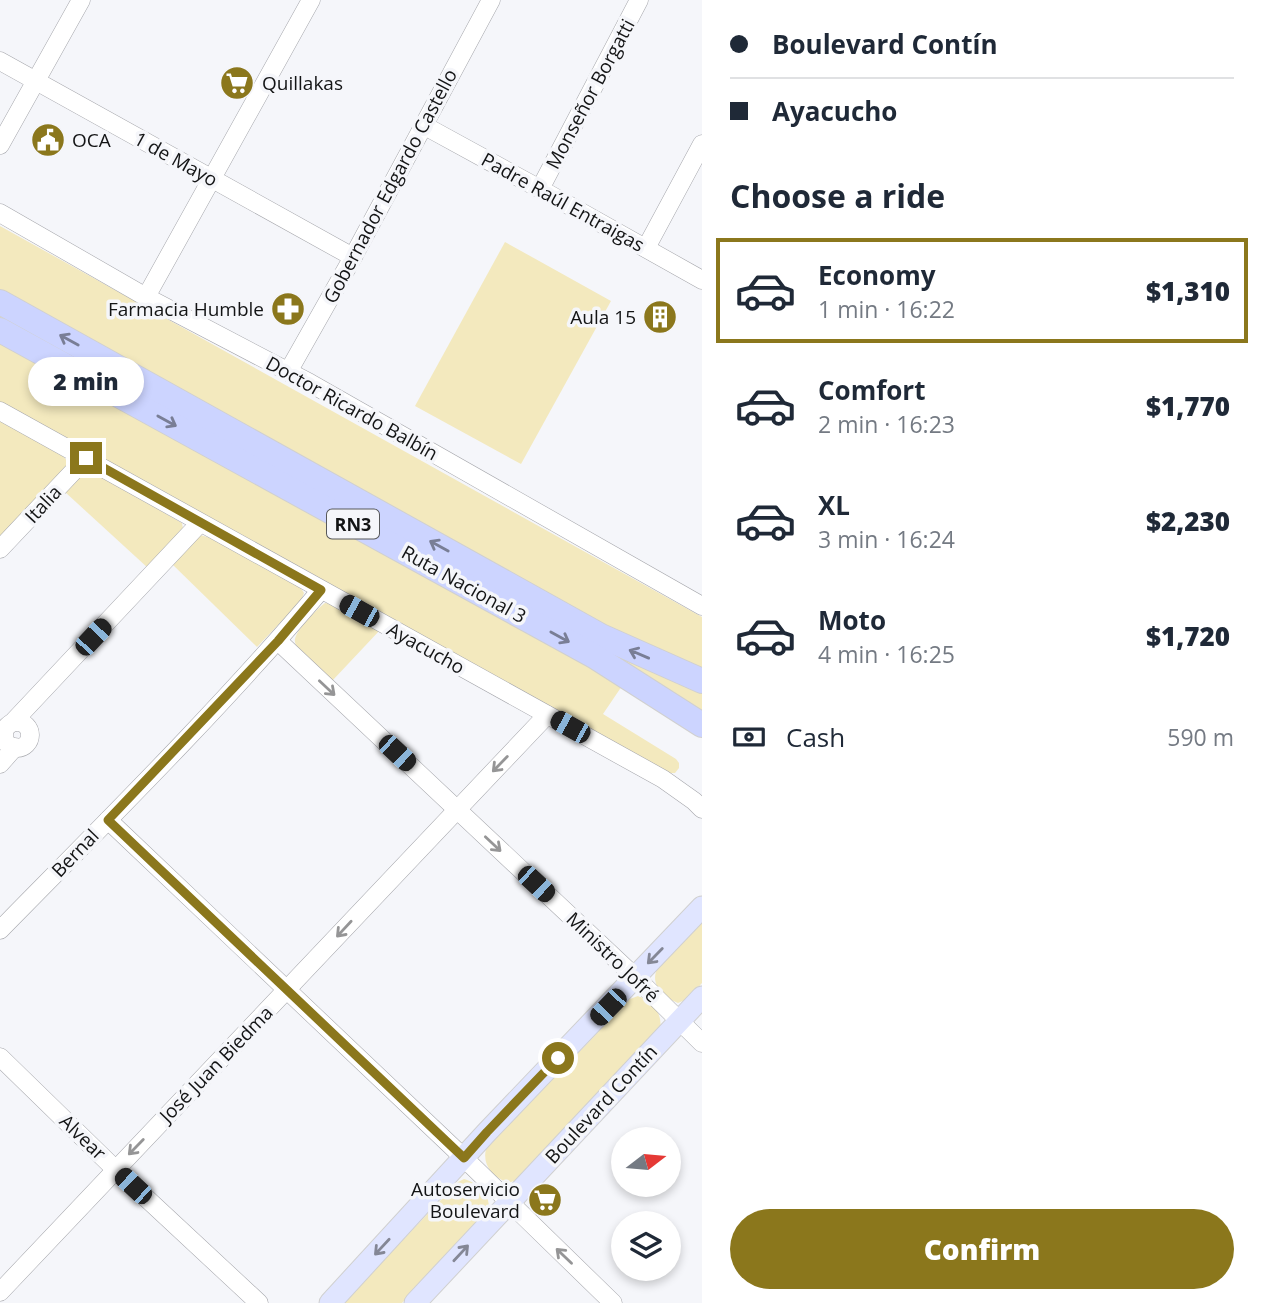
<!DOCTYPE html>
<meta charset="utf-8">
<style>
:root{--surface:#fff;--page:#f6f6f7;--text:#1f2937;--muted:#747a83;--line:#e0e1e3;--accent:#8b771c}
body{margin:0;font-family:"Open Sans",sans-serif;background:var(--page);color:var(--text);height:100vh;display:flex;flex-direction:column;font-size:26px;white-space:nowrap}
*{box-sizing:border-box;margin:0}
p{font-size:23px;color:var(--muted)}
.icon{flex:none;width:38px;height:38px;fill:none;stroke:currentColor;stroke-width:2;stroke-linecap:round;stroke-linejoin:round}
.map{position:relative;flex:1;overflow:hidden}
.side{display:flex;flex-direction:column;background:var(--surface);width:560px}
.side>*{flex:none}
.guide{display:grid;align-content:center;height:154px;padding:0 28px;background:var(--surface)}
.needle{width:46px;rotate:74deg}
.fabs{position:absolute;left:611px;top:1127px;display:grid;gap:14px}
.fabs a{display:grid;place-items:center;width:70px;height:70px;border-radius:50%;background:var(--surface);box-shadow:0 4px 10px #0003;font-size:35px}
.end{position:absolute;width:32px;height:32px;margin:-16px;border:9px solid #8b771c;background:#fff;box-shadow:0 0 0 4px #fff}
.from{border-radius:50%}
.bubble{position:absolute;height:49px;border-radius:24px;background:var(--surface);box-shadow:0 4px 10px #0003;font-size:23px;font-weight:800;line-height:49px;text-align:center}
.car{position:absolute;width:21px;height:42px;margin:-21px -10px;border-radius:9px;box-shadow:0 0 5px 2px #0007;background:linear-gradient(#222 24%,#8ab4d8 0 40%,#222 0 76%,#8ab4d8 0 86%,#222 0)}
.guide b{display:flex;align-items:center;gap:24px;height:66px;font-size:26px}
.guide b+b{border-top:2px solid var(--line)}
.guide i{width:18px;height:18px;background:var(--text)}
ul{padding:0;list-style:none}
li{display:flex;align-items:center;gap:21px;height:105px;margin:0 14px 10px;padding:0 14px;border:4px solid transparent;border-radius:0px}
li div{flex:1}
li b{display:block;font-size:26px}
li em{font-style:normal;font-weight:800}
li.current{border-color:var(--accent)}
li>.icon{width:63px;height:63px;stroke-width:1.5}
h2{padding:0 28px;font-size:32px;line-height:84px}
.pay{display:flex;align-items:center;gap:18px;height:77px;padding:0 28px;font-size:26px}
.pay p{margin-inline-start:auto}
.action{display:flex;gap:14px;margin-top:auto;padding:14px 28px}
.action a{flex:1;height:80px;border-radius:42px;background:var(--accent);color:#fff;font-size:28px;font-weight:800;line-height:80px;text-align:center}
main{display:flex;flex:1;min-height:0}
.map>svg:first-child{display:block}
</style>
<main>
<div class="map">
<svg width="702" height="1303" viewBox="0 0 702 1303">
<rect width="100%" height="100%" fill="#f5f6fa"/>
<!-- green -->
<g fill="#f3e9be">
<polygon points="0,226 702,617 702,672 613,633 0,292"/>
<polygon points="505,242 611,301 521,464 415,406"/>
<polygon points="0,339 624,683 603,714 676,759 679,763 679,768 675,773 669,773 0,403"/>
<polygon points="0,421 63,456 69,463 69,465 0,541"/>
<polygon points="89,471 95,473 182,523 183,529 148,568 65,492 83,473"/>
<polygon points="200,535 211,538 299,585 304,593 301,601 257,647 172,564"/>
<path d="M325 603 333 604 380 630 332 681 297 648C297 646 295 644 295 642 293 632 317 609 325 603Z"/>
<polygon points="610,650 702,689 702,715 632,671"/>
<path d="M702 921V983L687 999 678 1003C663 997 650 985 657 969Z"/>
<path d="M638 996C652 1001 663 1013 660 1029L517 1180 508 1183C493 1177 482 1166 486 1149L630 999Z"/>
<path d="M464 1179C479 1183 492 1197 488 1211L402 1303H343L458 1182Z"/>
</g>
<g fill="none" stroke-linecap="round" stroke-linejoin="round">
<!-- minor casing -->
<g stroke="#a5a6ab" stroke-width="19">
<g id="minor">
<polyline points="0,61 353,257"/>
<polyline points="423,125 540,189 702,280"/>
<polyline points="0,145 81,0"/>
<polyline points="540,189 639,0"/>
<polyline points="0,213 146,297 310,383 702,606"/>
<polyline points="646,248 702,144"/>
<polyline points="146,297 311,0"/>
<polyline points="288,372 353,257 491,0"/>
<polyline points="0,411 663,779 694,801 702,809"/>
<polyline points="0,549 86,458"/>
<polyline points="278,641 635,977 702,1043"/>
<circle cx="17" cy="735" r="13"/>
<polyline points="12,723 200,523"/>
<polyline points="0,764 15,747"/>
<polyline points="108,820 464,1158 613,1303"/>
<path d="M0 930C109 819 220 709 321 590"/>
<polyline points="0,1057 115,1169 259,1303"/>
<polyline points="0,1292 547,715"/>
</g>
</g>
<!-- major casing -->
<g stroke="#d0d0d0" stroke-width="23">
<g id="major">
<polyline points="330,1303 487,1132 702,907"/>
<polyline points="415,1303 702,997"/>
</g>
</g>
<!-- highway casing -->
<g stroke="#d0d0d0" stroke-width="26">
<g id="highway">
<polyline points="0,302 601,636 702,681"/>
<polyline points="0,330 594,656 702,725"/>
</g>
</g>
<!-- minor -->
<use href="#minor" stroke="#fff" stroke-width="18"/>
<!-- major -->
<use href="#major" stroke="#e0e5ff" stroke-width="21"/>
<!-- highway -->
<use href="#highway" stroke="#ccd4ff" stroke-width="24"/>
</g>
<!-- one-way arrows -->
<defs><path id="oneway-shaft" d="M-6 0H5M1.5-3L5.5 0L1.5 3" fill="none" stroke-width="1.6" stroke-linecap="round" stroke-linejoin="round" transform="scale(1.75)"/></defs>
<g stroke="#797e96">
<use href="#oneway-shaft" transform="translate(69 340) rotate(-151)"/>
<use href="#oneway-shaft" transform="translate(167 421) rotate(29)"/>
<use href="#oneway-shaft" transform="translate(439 546) rotate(-151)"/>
<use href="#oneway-shaft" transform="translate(560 637) rotate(29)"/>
<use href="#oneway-shaft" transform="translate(639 654) rotate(-157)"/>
</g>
<g stroke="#959596">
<use href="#oneway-shaft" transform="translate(327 688) rotate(43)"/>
<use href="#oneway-shaft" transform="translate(500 764) rotate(134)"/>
<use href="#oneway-shaft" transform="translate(493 844) rotate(43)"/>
<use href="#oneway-shaft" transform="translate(344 929) rotate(133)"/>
<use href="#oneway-shaft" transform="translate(136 1147) rotate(134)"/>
<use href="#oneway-shaft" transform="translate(564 1256) rotate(-136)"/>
</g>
<g stroke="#848796">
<use href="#oneway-shaft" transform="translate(655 956) rotate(134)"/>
<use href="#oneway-shaft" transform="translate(382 1247) rotate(133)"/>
<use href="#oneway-shaft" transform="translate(461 1253) rotate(-47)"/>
</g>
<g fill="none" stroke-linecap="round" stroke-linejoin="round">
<!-- route -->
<polyline stroke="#8b771c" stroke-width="9" points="86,458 321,590 278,641 108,820 464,1158 487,1132 558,1058"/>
</g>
<!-- icons -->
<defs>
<g id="supermarket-disc" transform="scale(1.75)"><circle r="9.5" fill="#8b771c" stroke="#f5f6fa"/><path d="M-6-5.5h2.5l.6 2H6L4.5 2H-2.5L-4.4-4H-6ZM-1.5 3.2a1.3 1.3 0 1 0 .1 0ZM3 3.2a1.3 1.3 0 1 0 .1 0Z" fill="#fff"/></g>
<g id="civic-disc" transform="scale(1.75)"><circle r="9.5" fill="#8b771c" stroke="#f5f6fa"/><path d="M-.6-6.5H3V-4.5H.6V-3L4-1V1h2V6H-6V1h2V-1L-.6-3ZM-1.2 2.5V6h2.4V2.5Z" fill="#fff"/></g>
<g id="pharmacy-disc" transform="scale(1.75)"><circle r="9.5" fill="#8b771c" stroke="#f5f6fa"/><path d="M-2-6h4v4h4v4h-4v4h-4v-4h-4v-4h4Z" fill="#fff"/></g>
<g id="building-disc" transform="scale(1.75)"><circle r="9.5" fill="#8b771c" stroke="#f5f6fa"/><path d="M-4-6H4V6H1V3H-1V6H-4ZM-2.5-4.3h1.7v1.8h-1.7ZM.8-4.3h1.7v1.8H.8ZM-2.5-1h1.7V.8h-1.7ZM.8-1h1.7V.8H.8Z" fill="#fff"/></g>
</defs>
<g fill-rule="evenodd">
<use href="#supermarket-disc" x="237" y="83"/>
<use href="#civic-disc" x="48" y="140"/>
<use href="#pharmacy-disc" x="288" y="309"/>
<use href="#building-disc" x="660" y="317"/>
<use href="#supermarket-disc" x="545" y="1200"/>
</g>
<g text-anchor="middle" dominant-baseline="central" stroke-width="7" stroke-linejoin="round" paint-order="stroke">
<!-- shield labels -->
<rect fill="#f5f6fa" stroke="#57585a" stroke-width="2" x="327" y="509.5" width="52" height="29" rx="5"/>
<g font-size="18" font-weight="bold" fill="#131415">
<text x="353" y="524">RN3</text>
</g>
<!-- poi labels -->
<g font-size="19" fill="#131415" stroke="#f5f6fa" text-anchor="end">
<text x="262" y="83" text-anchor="start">Quillakas</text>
<text x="72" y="140" text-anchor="start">OCA</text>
<text x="264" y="309">Farmacia Humble</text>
<text x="636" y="317">Aula 15</text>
<text x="520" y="1189">Autoservicio<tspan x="520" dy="22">Boulevard</tspan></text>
</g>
<!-- street labels -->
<g font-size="19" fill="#131415" stroke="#f5f6fa">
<text transform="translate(590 94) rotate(-62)">Monseñor Borgatti</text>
<text transform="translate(176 159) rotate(29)">1 de Mayo</text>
<text transform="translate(390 186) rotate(-62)">Gobernador Edgardo Castello</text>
<text transform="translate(563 202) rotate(29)">Padre Raúl Entraigas</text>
<text transform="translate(352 408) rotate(29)">Doctor Ricardo Balbín</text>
<text transform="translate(43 504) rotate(-47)">Italia</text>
<text transform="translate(464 584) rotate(29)">Ruta Nacional 3</text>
<text transform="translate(426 648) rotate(29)">Ayacucho</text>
<text transform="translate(75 853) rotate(-46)">Bernal</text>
<text transform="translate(613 957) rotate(44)">Ministro Jofré</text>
<text transform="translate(216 1064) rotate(-46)">José Juan Biedma</text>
<text transform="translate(601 1104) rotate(-47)">Boulevard Contín</text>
<text transform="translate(83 1137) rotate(44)">Alvear</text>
</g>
</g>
</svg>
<div class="fabs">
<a><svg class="needle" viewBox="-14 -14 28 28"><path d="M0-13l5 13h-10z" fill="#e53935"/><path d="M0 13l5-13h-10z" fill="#747a83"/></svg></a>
<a><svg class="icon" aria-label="layers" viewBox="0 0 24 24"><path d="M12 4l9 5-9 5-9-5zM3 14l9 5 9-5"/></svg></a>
</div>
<i class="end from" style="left:558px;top:1058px"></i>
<i class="end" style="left:86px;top:458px"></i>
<div class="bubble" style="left:28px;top:357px;width:116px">2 min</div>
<i class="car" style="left:359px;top:611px;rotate:299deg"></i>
<i class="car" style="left:93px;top:637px;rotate:43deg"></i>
<i class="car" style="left:570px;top:727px;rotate:299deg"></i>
<i class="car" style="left:397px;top:753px;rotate:133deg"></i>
<i class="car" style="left:536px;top:884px;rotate:133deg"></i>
<i class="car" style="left:608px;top:1007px;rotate:224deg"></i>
<i class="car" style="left:133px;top:1186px;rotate:313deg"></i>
</div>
<section class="side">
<div class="guide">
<b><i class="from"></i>Boulevard Contín</b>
<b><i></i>Ayacucho</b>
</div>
<h2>Choose a ride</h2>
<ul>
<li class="current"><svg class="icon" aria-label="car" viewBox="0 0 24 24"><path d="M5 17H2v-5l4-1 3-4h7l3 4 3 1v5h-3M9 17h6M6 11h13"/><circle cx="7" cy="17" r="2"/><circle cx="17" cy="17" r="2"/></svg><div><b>Economy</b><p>1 min · 16:22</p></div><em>$1,310</em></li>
<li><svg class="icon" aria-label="car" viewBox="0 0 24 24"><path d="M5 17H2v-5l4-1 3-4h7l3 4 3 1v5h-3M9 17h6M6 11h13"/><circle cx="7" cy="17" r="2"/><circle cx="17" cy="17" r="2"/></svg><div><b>Comfort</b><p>2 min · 16:23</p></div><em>$1,770</em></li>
<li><svg class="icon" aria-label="car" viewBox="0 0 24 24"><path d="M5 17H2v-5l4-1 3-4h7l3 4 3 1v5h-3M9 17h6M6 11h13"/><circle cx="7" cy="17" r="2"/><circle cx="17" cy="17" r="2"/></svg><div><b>XL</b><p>3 min · 16:24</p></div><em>$2,230</em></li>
<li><svg class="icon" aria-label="car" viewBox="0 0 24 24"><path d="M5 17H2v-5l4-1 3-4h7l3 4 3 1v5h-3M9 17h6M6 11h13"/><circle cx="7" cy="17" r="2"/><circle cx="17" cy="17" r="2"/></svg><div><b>Moto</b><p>4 min · 16:25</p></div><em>$1,720</em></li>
</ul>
<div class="pay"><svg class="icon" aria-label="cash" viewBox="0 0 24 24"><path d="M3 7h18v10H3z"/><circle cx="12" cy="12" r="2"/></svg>Cash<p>590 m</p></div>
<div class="action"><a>Confirm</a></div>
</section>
</main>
